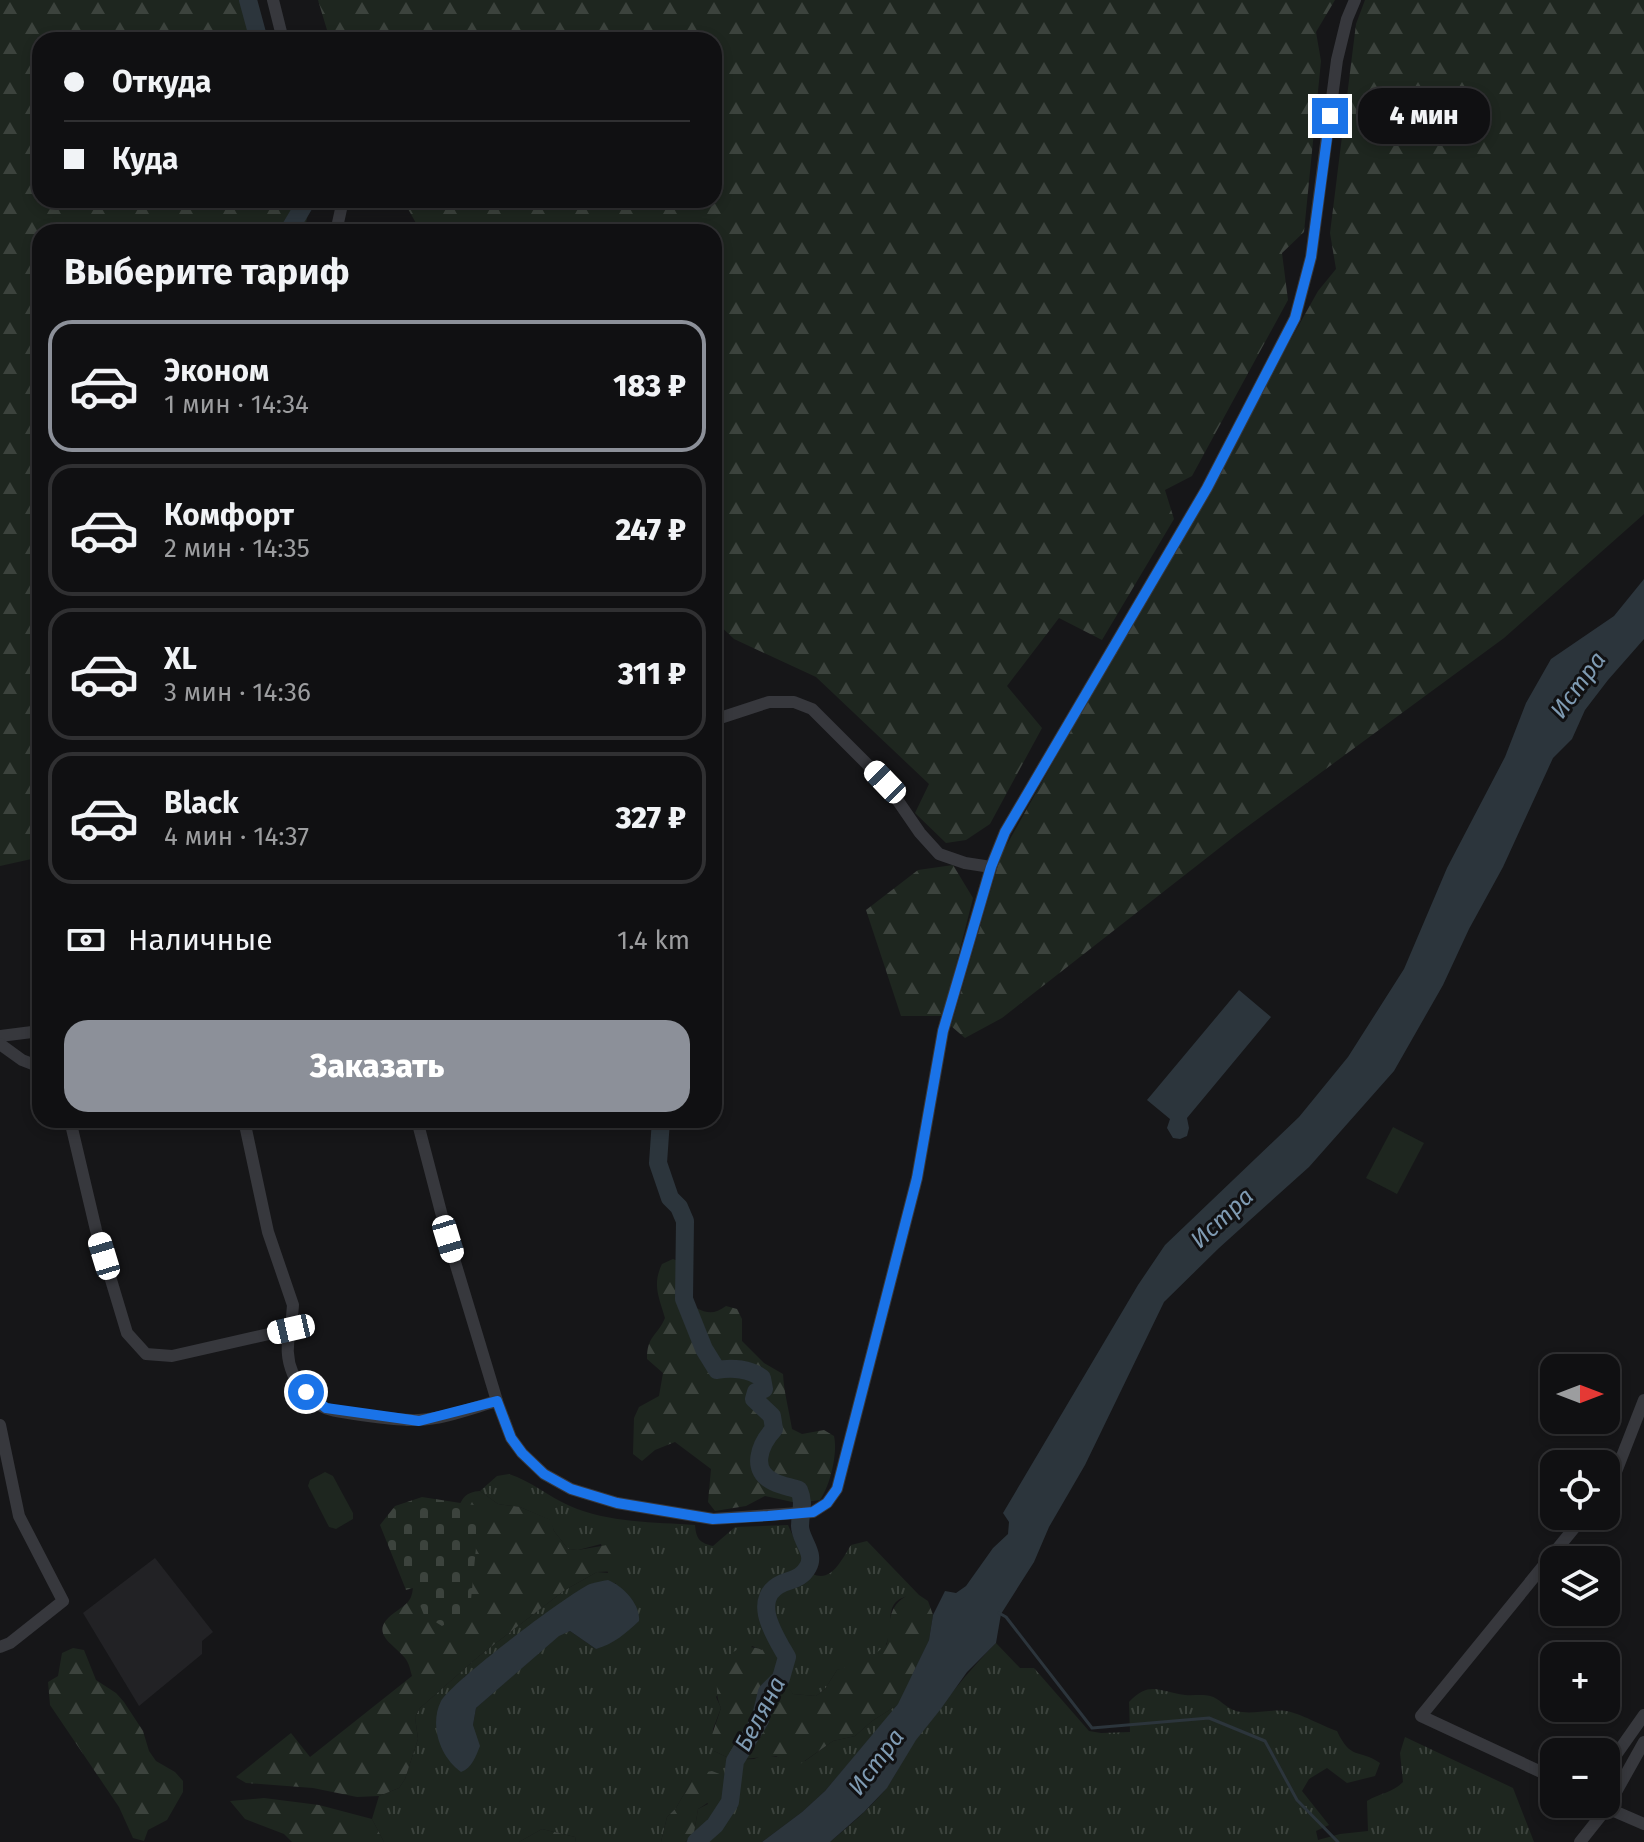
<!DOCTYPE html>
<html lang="ru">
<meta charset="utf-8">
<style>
:root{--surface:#101012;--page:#1e1e20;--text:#f1f3f6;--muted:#9c9d9f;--line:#303032;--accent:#8c9099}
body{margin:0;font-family:"Fira Sans",sans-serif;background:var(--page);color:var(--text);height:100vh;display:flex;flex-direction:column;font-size:30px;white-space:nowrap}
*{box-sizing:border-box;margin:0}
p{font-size:26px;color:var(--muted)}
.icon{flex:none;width:44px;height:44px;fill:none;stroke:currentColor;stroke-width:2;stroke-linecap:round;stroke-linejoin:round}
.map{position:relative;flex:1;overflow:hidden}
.side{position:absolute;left:32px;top:224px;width:690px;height:904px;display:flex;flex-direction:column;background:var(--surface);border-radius:24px;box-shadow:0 4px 12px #0003,0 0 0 2px var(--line)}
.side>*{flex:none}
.top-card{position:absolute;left:32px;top:32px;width:690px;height:176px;border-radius:24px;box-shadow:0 4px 12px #0003,0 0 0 2px var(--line);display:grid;align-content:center;height:176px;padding:0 32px;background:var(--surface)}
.needle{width:52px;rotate:90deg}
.buttons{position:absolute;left:1540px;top:1354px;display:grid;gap:16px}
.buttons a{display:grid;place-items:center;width:80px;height:80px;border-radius:16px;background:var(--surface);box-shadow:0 4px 12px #0003,0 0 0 2px var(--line);font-size:40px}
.end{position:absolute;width:36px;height:36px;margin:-18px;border:10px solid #1a73e8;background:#fff;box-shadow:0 0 0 4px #fff}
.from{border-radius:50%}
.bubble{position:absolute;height:56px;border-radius:24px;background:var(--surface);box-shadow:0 4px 12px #0003,0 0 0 2px var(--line);font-size:26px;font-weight:800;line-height:56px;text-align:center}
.car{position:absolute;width:24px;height:48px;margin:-24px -12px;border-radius:10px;box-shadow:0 0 6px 2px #0007;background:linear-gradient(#fff 24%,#345 0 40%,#fff 0 76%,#345 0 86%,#fff 0)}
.top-card b{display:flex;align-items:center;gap:28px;height:76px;font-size:30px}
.top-card b+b{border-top:2px solid var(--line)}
.top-card i{width:20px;height:20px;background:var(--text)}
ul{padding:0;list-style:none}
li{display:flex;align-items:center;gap:24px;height:132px;margin:0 16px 12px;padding:0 16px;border:4px solid var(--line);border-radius:24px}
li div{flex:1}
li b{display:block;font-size:30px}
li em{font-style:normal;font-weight:800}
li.selected{border-color:var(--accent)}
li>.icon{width:72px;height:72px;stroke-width:1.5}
h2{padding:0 32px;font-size:36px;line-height:96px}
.pay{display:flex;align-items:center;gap:20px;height:88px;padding:0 32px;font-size:30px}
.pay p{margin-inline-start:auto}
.action{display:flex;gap:16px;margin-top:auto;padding:16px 32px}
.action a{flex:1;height:92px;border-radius:24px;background:var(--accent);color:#fff;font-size:32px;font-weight:800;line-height:92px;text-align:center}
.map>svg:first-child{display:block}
</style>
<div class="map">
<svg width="1644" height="1842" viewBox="0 0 1644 1842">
<defs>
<pattern id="grass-tufts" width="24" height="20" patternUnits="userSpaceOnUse" patternTransform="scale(2)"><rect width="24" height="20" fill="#1e261f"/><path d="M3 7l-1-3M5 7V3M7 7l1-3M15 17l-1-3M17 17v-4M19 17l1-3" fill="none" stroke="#3c433d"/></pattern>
<pattern id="forest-firs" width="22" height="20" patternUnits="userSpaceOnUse" patternTransform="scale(2)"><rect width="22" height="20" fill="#1e261f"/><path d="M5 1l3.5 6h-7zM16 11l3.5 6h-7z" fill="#3c433d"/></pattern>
<pattern id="cemetery-stones" width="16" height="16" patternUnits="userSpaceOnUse" patternTransform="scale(2)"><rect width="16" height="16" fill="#1e261f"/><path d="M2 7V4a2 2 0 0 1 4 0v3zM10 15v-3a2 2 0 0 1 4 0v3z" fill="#3c433d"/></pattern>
</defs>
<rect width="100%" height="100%" fill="#161618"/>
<!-- built -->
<polygon fill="#222225" points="155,1558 213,1632 202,1641 202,1654 139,1706 83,1613"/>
<!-- grass -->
<g fill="url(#grass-tufts)" fill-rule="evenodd">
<path d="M509 1474C531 1481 549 1497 570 1506 608 1523 655 1522 695 1525 696 1539 700 1543 713 1546L735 1527 788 1525 802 1556V1567C828 1589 838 1566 851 1545L867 1541 919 1595C880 1596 895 1621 887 1642 881 1660 853 1666 837 1670L825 1689 816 1696 793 1694 786 1685 792 1665 789 1642 779 1638 762 1650 752 1646 716 1697 721 1708 713 1729 714 1751 733 1760 754 1759 764 1755 805 1761 833 1741 855 1736 872 1721 899 1704 825 1791 802 1812 762 1842H685L694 1833 698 1809 708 1804 692 1780 676 1808 667 1817 661 1842H576L575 1837 542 1829 519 1842H384L372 1819 379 1796 399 1788 405 1779 418 1739 415 1717 420 1708 479 1656 565 1590 597 1572 608 1573 601 1544 578 1550 568 1549 554 1531 550 1520 520 1507 498 1504 480 1491 497 1476ZM616 1583 596 1649 570 1631 559 1635 476 1708 473 1725 475 1736 464 1677Z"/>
<path d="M996 1643 1020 1668H1034L1089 1731 1101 1733 1130 1732 1129 1702C1150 1680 1159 1692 1185 1695 1193 1696 1202 1694 1210 1696 1219 1698 1226 1708 1236 1711 1252 1715 1270 1709 1286 1711 1300 1713 1322 1726 1337 1731 1351 1761 1358 1748 1380 1763L1375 1776 1347 1783 1327 1768 1309 1779 1302 1791 1329 1825 1316 1831 1318 1840 1340 1834 1368 1831 1367 1801C1380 1793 1392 1793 1403 1782L1400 1753 1405 1737 1513 1788 1534 1842H830C849 1826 868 1810 884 1791 897 1775 905 1754 917 1738 942 1705 967 1672 996 1643Z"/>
</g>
<!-- forest -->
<g fill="url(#forest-firs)">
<polygon points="0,0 255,0 258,10 252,40 40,40 40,200 311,200 304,232 40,232 40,873 36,858 0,866"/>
<polygon points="318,0 1335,0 1316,32 1321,61 1304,232 1282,253 1288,300 1192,476 1165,490 1174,519 1102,640 1059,618 1007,686 1042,728 990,824 966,840 946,843 915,813 929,784 816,677 734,639 714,620 714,232 421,232 403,200 714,200 714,40 330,40"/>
<polygon points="1365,0 1644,0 1644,514 1504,638 1236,835 1002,1018 965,1038 951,1026 1001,855 1318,291 1336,269 1330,233 1356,24"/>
<polygon points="953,865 973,898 943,1016 901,1016 866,910 918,870"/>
<path d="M673 1259 683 1263C690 1277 689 1293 696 1308 708 1314 715 1314 726 1306L737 1309 742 1319V1341L764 1363 783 1374C784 1393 789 1410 792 1429L802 1434 824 1430 834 1436C838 1453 830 1486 820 1500L797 1503 765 1496 746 1506 715 1511 708 1502 711 1469 675 1442 655 1450 642 1461 633 1454 634 1418 639 1407 659 1396 663 1373 647 1359C647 1335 657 1337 665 1318 659 1297 652 1285 662 1264Z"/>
<path d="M480 1491 498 1504 520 1507 551 1520 554 1531 568 1549 578 1550 613 1544 622 1551 625 1562 619 1571 597 1572 565 1590 479 1656 420 1708 415 1717 418 1739 405 1779 399 1788 379 1796 357 1797 313 1788 246 1783 236 1777 291 1733 310 1757 412 1676C410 1669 409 1663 405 1658 394 1644 367 1633 394 1613 406 1604 413 1602 413 1584L458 1511C461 1498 466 1492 480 1491Z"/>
<path d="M908 1595H919L928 1601 933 1615 929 1640 899 1704 872 1721 855 1736 833 1741 796 1767 776 1756 733 1760 714 1751 710 1741 721 1708C708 1681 727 1635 762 1650 770 1639 776 1636 789 1642L792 1676 787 1685 793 1694 816 1696 825 1689 837 1670 869 1659 887 1644C890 1624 887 1606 908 1595Z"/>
<polygon points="73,1648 84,1650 96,1680 116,1693 124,1702 143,1731 149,1751 156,1761 175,1772 183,1781 183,1792 167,1820 148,1830 144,1841 133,1838 119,1807 50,1705 48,1682 58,1676 62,1653"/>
<path d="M712 1771 722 1775C720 1794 713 1800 698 1809L694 1833 685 1842H661L667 1817 676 1808 692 1780 700 1773Z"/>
<polygon points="264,1798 319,1805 372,1819 384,1842 292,1842 284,1834 245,1819 230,1801"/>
<polygon points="542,1829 575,1837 576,1842 519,1842"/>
</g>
<!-- cemetery -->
<polygon fill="url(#cemetery-stones)" points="422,1497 480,1506 470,1610 442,1626 424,1615 413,1588 406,1590 380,1525 395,1506"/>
<!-- pitch -->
<g fill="#1e261f">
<polygon points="1393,1127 1424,1143 1397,1194 1366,1178"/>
<polygon points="325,1472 333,1476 353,1513 353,1519 336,1529 329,1527 308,1486 310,1480"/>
</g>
<!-- water -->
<g fill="#2c353c">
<polygon points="1644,579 1644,639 1608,680 1585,710 1572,739 1553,758 1503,867 1469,929 1443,985 1394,1071 1309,1167 1219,1248 1164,1302 1085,1465 1049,1527 1034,1562 1001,1614 996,1643 967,1672 940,1710 916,1740 887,1788 864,1812 830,1842 762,1842 802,1812 825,1791 898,1704 929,1640 933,1615 945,1591 956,1593 966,1586 993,1548 1008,1534 1009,1522 1003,1513 1138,1285 1165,1245 1299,1117 1348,1057 1404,969 1447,868 1505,757 1526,703 1551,659 1614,616"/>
<polygon points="1239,990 1271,1017 1187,1118 1189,1128 1187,1136 1180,1139 1173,1138 1167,1128 1170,1119 1147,1100"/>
<path d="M608 1580C623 1586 641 1605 639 1621 626 1633 614 1644 596 1649L570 1631 559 1636 476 1708 473 1725 480 1746C476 1756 472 1768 461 1772 440 1757 429 1725 441 1701 450 1683 569 1593 590 1584 596 1582 602 1581 608 1580Z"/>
</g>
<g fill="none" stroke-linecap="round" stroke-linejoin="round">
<!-- stream -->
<polyline stroke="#2c353c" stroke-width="3" points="999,1613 1006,1617 1092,1728 1209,1718 1265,1741 1297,1800 1338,1842"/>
<!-- river -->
<g stroke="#2c353c" stroke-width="18">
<polyline points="248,0 257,33 255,40"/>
<polyline points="288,232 307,200"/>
<path d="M661 1120 658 1163 670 1198 679 1207 685 1221 684 1299 704 1349 717 1370C732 1367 750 1369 762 1378L764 1389 756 1392 754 1399 772 1416 774 1429C760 1444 749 1471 774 1482 782 1486 791 1487 799 1490 805 1504 800 1512 800 1526 800 1540 816 1553 808 1567 802 1578 793 1579 783 1583 749 1598 775 1636 787 1657L781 1678 767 1692 760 1720 735 1761 730 1802 715 1825 696 1842"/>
</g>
<!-- minor -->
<g stroke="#37383d" stroke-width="12">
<polyline points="273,0 283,40"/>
<polyline points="336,232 343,200"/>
<polyline points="714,720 769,702 794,702 812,709 885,782 920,833 939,854 965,863 991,867"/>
<polyline points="0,1036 40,1031"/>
<polyline points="0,1044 22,1060 40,1067"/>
<polyline points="70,1120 96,1230 127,1333 146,1354 172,1356 291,1329 293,1305 268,1232 244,1120"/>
<polyline points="417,1120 448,1239 497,1401 511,1438 522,1453 544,1474 571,1489 617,1503 713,1519 813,1512 827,1503 837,1489 917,1178 943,1031 991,867 1005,832 1207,488 1295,318 1311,257 1337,60 1347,19 1355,0"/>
<path d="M291 1329C281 1359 295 1393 325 1408 335 1413 405 1421 418 1420 444 1419 472 1408 497 1401"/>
<polyline points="0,1425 19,1516 63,1601 10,1643 0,1647"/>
<polyline points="1606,1489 1612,1482 1644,1400"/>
<polyline points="1606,1769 1644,1715"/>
<polyline points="1554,1778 1421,1716 1584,1516"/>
<polyline points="1607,1808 1644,1824"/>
<polyline points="1580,1842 1607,1808 1644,1742"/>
</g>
</g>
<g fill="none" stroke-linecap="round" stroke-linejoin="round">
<!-- route -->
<polyline stroke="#1a73e8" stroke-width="10" points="306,1392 326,1408 419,1421 497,1401 511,1438 522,1453 544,1474 571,1489 617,1503 713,1519 768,1516 813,1512 827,1503 837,1489 917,1178 943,1031 991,867 1005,832 1207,488 1295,318 1311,257 1330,116"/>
</g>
<g text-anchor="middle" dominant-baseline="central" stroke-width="6" stroke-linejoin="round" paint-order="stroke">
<!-- water labels -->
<g font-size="24" font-style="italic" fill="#7f9bb3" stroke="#111113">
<text transform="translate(1578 685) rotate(-54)">Истра</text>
<text transform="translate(1222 1218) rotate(-43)">Истра</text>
<text transform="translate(760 1714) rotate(-62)">Беляна</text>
<text transform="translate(876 1762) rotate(-53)">Истра</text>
</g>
</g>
</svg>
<div class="buttons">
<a><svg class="needle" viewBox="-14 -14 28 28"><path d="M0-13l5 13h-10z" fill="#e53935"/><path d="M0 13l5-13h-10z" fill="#9c9d9f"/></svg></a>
<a><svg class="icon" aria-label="locate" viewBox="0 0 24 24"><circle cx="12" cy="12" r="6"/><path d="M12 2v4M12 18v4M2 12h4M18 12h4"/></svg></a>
<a><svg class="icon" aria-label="layers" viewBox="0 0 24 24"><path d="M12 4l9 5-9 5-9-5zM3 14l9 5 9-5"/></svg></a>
<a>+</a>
<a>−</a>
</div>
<i class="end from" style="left:306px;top:1392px"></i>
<i class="end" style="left:1330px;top:116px"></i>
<div class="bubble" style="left:1358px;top:88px;width:132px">4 мин</div>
<i class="car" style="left:885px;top:782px;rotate:316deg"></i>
<i class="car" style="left:448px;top:1239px;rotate:163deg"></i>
<i class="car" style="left:104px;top:1256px;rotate:343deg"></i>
<i class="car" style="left:291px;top:1329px;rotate:257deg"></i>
<div class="top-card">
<b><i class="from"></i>Откуда</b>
<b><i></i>Куда</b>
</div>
<section class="side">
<h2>Выберите тариф</h2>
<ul>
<li class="selected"><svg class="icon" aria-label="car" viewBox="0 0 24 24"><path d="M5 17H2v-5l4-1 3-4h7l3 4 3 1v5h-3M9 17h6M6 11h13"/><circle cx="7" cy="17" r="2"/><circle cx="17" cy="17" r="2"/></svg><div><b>Эконом</b><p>1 мин · 14:34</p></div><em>183 ₽</em></li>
<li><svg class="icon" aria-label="car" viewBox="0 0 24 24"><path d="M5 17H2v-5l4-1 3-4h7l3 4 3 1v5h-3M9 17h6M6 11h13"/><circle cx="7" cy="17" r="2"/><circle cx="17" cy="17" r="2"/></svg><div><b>Комфорт</b><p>2 мин · 14:35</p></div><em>247 ₽</em></li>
<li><svg class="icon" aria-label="car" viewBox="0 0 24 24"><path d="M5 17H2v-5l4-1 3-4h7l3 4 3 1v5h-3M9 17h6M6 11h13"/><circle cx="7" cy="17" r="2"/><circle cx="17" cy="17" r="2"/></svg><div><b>XL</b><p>3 мин · 14:36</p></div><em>311 ₽</em></li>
<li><svg class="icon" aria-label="car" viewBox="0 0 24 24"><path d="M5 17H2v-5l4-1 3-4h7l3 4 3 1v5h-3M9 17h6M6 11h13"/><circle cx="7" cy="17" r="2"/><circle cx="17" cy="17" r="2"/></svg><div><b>Black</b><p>4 мин · 14:37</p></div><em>327 ₽</em></li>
</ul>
<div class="pay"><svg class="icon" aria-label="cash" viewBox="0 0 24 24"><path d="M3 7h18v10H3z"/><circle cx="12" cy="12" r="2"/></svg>Наличные<p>1.4 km</p></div>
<div class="action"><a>Заказать</a></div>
</section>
</div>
